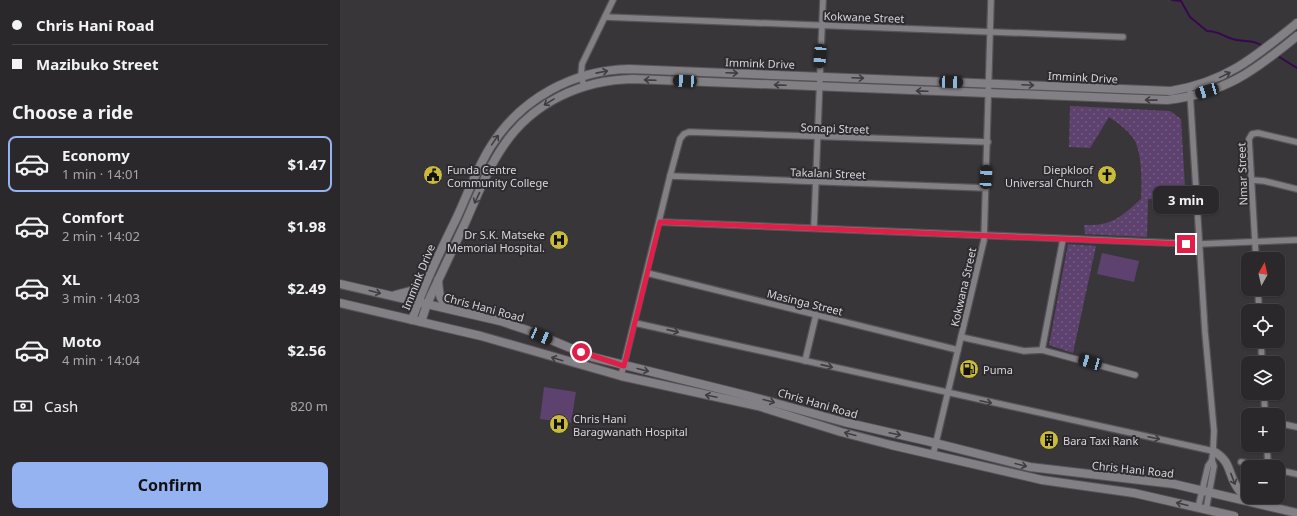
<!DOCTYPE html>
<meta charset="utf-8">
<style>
:root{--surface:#2b282c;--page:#373438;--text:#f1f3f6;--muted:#a6a6a9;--line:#474448;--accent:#95b2f1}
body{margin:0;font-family:"Noto Sans",sans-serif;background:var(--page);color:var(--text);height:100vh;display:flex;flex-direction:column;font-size:15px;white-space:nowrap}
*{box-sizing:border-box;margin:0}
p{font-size:13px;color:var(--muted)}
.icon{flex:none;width:22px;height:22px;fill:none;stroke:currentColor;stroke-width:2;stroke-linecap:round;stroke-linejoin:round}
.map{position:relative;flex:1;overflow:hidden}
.details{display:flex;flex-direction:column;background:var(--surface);width:340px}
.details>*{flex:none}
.banner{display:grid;align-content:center;height:88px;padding:0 12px;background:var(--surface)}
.needle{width:26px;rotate:8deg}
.tools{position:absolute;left:901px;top:252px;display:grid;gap:8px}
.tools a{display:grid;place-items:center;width:44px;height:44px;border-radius:8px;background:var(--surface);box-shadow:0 1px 3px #0004,0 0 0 1px var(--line);font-size:20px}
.end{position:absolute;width:18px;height:18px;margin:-9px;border:5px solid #e11d48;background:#fff;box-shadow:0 0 0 2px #fff}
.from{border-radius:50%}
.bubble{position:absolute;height:28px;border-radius:8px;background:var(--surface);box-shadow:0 1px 3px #0004,0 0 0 1px var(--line);font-size:13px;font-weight:700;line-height:28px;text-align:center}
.car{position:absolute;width:12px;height:24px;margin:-12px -6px;border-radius:5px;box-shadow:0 0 3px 1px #0007;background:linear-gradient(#222 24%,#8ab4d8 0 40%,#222 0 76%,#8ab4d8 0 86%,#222 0)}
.banner b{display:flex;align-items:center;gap:14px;height:38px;font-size:15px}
.banner b+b{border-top:1px solid var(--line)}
.banner i{width:10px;height:10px;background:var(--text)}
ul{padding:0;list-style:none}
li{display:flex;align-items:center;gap:12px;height:56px;margin:0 8px 6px;padding:0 4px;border:2px solid transparent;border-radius:8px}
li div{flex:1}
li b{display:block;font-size:15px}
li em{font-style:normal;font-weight:700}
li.on{border-color:var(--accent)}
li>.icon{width:36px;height:36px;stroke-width:1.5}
h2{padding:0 12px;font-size:18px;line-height:48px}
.pay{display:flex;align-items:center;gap:10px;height:44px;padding:0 12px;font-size:15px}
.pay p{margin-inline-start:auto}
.cta{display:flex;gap:8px;margin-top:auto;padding:8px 12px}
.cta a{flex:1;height:46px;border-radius:8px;background:var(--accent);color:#111;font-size:16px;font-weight:700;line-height:46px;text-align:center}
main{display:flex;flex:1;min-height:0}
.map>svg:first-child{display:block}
</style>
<main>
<section class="details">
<div class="banner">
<b><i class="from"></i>Chris Hani Road</b>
<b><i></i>Mazibuko Street</b>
</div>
<h2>Choose a ride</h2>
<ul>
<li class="on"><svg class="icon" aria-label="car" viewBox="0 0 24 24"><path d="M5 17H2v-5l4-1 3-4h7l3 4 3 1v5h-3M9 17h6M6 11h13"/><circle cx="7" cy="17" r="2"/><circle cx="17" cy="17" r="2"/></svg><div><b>Economy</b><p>1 min · 14:01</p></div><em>$1.47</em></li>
<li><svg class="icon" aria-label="car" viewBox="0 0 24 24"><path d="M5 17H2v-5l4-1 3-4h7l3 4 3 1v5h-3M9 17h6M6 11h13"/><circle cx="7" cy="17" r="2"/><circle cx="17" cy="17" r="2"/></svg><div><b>Comfort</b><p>2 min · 14:02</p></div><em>$1.98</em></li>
<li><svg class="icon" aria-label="car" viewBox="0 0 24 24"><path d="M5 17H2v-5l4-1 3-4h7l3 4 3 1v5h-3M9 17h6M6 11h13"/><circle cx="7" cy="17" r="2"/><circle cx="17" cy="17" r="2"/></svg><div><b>XL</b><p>3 min · 14:03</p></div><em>$2.49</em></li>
<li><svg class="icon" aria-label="car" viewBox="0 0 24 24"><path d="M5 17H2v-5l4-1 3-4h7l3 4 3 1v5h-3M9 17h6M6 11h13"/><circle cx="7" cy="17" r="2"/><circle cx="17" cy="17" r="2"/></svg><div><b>Moto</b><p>4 min · 14:04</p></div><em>$2.56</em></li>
</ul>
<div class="pay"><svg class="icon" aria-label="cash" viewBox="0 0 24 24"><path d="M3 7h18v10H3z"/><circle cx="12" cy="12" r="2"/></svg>Cash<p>820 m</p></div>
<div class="cta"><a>Confirm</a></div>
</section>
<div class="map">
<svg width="957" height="516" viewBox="0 0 957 516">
<defs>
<pattern id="green-dots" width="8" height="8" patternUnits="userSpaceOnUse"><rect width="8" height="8" fill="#5d416e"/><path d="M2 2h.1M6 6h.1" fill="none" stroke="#745c82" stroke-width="1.8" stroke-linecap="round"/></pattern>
</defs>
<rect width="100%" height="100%" fill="#39363a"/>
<!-- green -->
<g fill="url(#green-dots)">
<path d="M730 106 830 111 841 119 845 187 852 188 853 200 808 199 807 237 745 234 744 225C772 226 781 217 801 199 802 182 802 159 796 143 792 133 777 122 769 117L750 148 729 147Z"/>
<polygon points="728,244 756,246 733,353 709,345"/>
</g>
<!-- pitch -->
<g fill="#5d416e">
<polygon points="762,253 799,261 794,282 757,274"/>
<polygon points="204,387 236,392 231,423 200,419"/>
</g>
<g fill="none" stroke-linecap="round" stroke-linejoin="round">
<!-- stream -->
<g stroke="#39074f" stroke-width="2">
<path d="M832 0 841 1 850 17 867 31C880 31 885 38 897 40 907 42 915 40 924 47"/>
<polyline points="936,55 957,68"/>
</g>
<!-- street casing -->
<g stroke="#575458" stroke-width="8">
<g id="street">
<polyline points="265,17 783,37"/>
<polyline points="244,86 241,76 242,64 273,0"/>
<polyline points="850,93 865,332 874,431 873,451 872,460 868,466 858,508"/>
<polyline points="330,176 646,188"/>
<polyline points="912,180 924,181 957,189"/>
<polyline points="319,222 859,244 957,240"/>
<polyline points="474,227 483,0"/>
<polyline points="916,259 909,139 912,134 918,133 957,142"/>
<polyline points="307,273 618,350"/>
<polyline points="918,289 919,311"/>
<polyline points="295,323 873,451"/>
<polyline points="621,337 684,351 702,350 795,375"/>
<polyline points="921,341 922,363"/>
<polyline points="702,350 723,239"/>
<polyline points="465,361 476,315"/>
<polyline points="281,376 330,176 340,139 344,134 349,132 648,142"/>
<polyline points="924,393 925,415"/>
<polyline points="938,423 957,427"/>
<polyline points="927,445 928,467"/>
<polyline points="593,455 644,240 651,0"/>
<polyline points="901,462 928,467"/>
<polyline points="938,470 957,474"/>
<polyline points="866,510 874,466 872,460"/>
</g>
</g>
<!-- secondary casing -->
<g stroke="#575458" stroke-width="10">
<g id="secondary">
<path d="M98 280C99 293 99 301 110 308"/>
<polyline points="0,284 160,321 187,330 252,357 413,397 504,422 587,441 690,467 834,484 957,513"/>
<polyline points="55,295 74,290 85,281"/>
<polyline points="0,303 141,336 281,376 418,406 501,432 551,445 702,480 794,493 894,516"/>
<path d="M72 320C84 284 101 250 117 217 128 193 137 168 151 146 181 98 234 70 289 69L831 91C886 82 915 57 957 23"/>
<path d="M81 322 87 304C100 276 113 249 126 221 137 196 148 168 164 145 193 102 242 80 293 79L827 100C885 93 913 72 957 36"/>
<path d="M873 451C893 462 887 475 899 490 902 495 908 497 912 500"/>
</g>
</g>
<!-- street -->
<use href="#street" stroke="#838085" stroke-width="5.5"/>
<!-- secondary -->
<use href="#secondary" stroke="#838085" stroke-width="8"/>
</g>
<!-- one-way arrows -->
<defs><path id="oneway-shaft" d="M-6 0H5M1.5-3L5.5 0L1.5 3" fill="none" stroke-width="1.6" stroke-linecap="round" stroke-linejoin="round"/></defs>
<g stroke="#3f3d41">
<use href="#oneway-shaft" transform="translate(262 72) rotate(-11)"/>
<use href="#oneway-shaft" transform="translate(392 73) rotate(2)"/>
<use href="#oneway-shaft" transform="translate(885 75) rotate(-26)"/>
<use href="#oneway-shaft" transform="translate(518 78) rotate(2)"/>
<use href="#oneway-shaft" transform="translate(310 80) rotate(-178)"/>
<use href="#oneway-shaft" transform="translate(440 85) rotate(-178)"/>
<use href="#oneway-shaft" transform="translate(688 85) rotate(3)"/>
<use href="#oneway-shaft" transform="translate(582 91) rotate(-178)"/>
<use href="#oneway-shaft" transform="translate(811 100) rotate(-179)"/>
<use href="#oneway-shaft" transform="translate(209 102) rotate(148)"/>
<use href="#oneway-shaft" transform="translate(155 140) rotate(-55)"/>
<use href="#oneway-shaft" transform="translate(137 198) rotate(115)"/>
<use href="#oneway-shaft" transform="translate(35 292) rotate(14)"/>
<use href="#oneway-shaft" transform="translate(333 331) rotate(13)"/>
<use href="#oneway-shaft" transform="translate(217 359) rotate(-163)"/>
<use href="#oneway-shaft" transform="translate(487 366) rotate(13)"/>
<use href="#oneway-shaft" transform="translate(303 370) rotate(14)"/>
<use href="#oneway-shaft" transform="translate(371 396) rotate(-168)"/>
<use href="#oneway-shaft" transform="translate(429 401) rotate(15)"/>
<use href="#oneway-shaft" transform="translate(646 402) rotate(12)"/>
<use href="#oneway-shaft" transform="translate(510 434) rotate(-165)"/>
<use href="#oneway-shaft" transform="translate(555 434) rotate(12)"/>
<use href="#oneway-shaft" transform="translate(814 438) rotate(12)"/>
<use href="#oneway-shaft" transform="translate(681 465) rotate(14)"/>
<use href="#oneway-shaft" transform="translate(893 479) rotate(69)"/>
<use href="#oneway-shaft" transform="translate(842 504) rotate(-166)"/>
</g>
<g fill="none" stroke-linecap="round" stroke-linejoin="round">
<!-- route -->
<polyline stroke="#e11d48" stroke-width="5" points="241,352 284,366 320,222 846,244"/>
</g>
<!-- icons -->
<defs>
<g id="civic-disc" transform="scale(1)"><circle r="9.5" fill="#caba39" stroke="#2e2c30"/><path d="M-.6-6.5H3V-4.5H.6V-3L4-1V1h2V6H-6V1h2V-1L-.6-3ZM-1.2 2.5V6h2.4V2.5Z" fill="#111"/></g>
<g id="church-disc" transform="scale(1)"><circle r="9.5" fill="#caba39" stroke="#2e2c30"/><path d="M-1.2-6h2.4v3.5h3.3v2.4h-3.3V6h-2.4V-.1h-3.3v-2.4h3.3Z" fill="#111"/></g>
<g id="hospital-disc" transform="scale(1)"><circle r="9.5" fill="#caba39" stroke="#2e2c30"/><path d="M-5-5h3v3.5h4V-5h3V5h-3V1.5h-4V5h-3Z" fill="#111"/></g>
<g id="fuel-disc" transform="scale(1)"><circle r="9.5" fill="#caba39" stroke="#2e2c30"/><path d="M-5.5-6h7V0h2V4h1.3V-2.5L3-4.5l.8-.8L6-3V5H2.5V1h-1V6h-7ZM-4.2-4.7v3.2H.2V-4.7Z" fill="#111"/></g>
<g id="building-disc" transform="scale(1)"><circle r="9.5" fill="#caba39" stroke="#2e2c30"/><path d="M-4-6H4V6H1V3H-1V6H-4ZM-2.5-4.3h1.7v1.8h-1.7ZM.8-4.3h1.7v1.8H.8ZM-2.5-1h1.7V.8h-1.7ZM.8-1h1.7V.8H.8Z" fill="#111"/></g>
</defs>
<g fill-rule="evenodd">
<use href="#civic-disc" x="93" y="175"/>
<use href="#church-disc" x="767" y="175"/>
<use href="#hospital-disc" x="219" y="240"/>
<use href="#fuel-disc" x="629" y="369"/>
<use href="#hospital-disc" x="219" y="424"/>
<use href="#building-disc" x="709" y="440"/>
</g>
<g text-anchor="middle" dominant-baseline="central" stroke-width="4" stroke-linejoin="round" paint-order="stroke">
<!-- street labels -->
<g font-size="11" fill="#d6d5d8" stroke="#2e2c30">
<text transform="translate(524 17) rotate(2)">Kokwane Street</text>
<text transform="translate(420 63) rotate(2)">Immink Drive</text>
<text transform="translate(743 77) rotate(3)">Immink Drive</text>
<text transform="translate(495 128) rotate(2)">Sonapi Street</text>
<text transform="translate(488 173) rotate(2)">Takalani Street</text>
<text transform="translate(902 174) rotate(-92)">Nmar Street</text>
<text transform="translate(78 277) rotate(-68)">Immink Drive</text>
<text transform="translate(623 287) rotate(-77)">Kokwana Street</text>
<text transform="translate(465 302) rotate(14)">Masinga Street</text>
<text transform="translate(144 307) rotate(15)">Chris Hani Road</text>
<text transform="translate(478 403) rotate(16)">Chris Hani Road</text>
<text transform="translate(793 469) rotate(6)">Chris Hani Road</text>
</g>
<!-- poi labels -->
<g font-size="11" fill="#d6d5d8" stroke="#2e2c30" text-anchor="start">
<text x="107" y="169">Funda Centre<tspan x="107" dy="13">Community College</tspan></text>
<text x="753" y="169" text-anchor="end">Diepkloof<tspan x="753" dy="13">Universal Church</tspan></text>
<text x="205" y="234" text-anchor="end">Dr S.K. Matseke<tspan x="205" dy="13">Memorial Hospital.</tspan></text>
<text x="643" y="369">Puma</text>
<text x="233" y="418">Chris Hani<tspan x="233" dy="13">Baragwanath Hospital</tspan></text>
<text x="723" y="440">Bara Taxi Rank</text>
</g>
</g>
</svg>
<div class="tools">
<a><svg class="needle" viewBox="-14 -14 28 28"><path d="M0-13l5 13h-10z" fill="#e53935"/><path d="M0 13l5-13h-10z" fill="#a6a6a9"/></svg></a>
<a><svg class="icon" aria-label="locate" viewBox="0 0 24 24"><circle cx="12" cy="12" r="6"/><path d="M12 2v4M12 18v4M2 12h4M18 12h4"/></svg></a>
<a><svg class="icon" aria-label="layers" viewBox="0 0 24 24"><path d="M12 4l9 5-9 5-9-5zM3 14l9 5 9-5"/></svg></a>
<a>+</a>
<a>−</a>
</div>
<i class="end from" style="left:241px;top:352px"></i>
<i class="end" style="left:846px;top:244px"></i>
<div class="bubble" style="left:813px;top:186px;width:66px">3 min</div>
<i class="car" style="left:480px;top:56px;rotate:184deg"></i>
<i class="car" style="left:345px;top:81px;rotate:273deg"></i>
<i class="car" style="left:611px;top:82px;rotate:92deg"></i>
<i class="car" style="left:867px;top:91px;rotate:253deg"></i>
<i class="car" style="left:646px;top:177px;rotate:3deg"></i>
<i class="car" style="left:201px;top:336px;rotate:113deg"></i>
<i class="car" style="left:750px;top:362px;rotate:286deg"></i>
</div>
</main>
